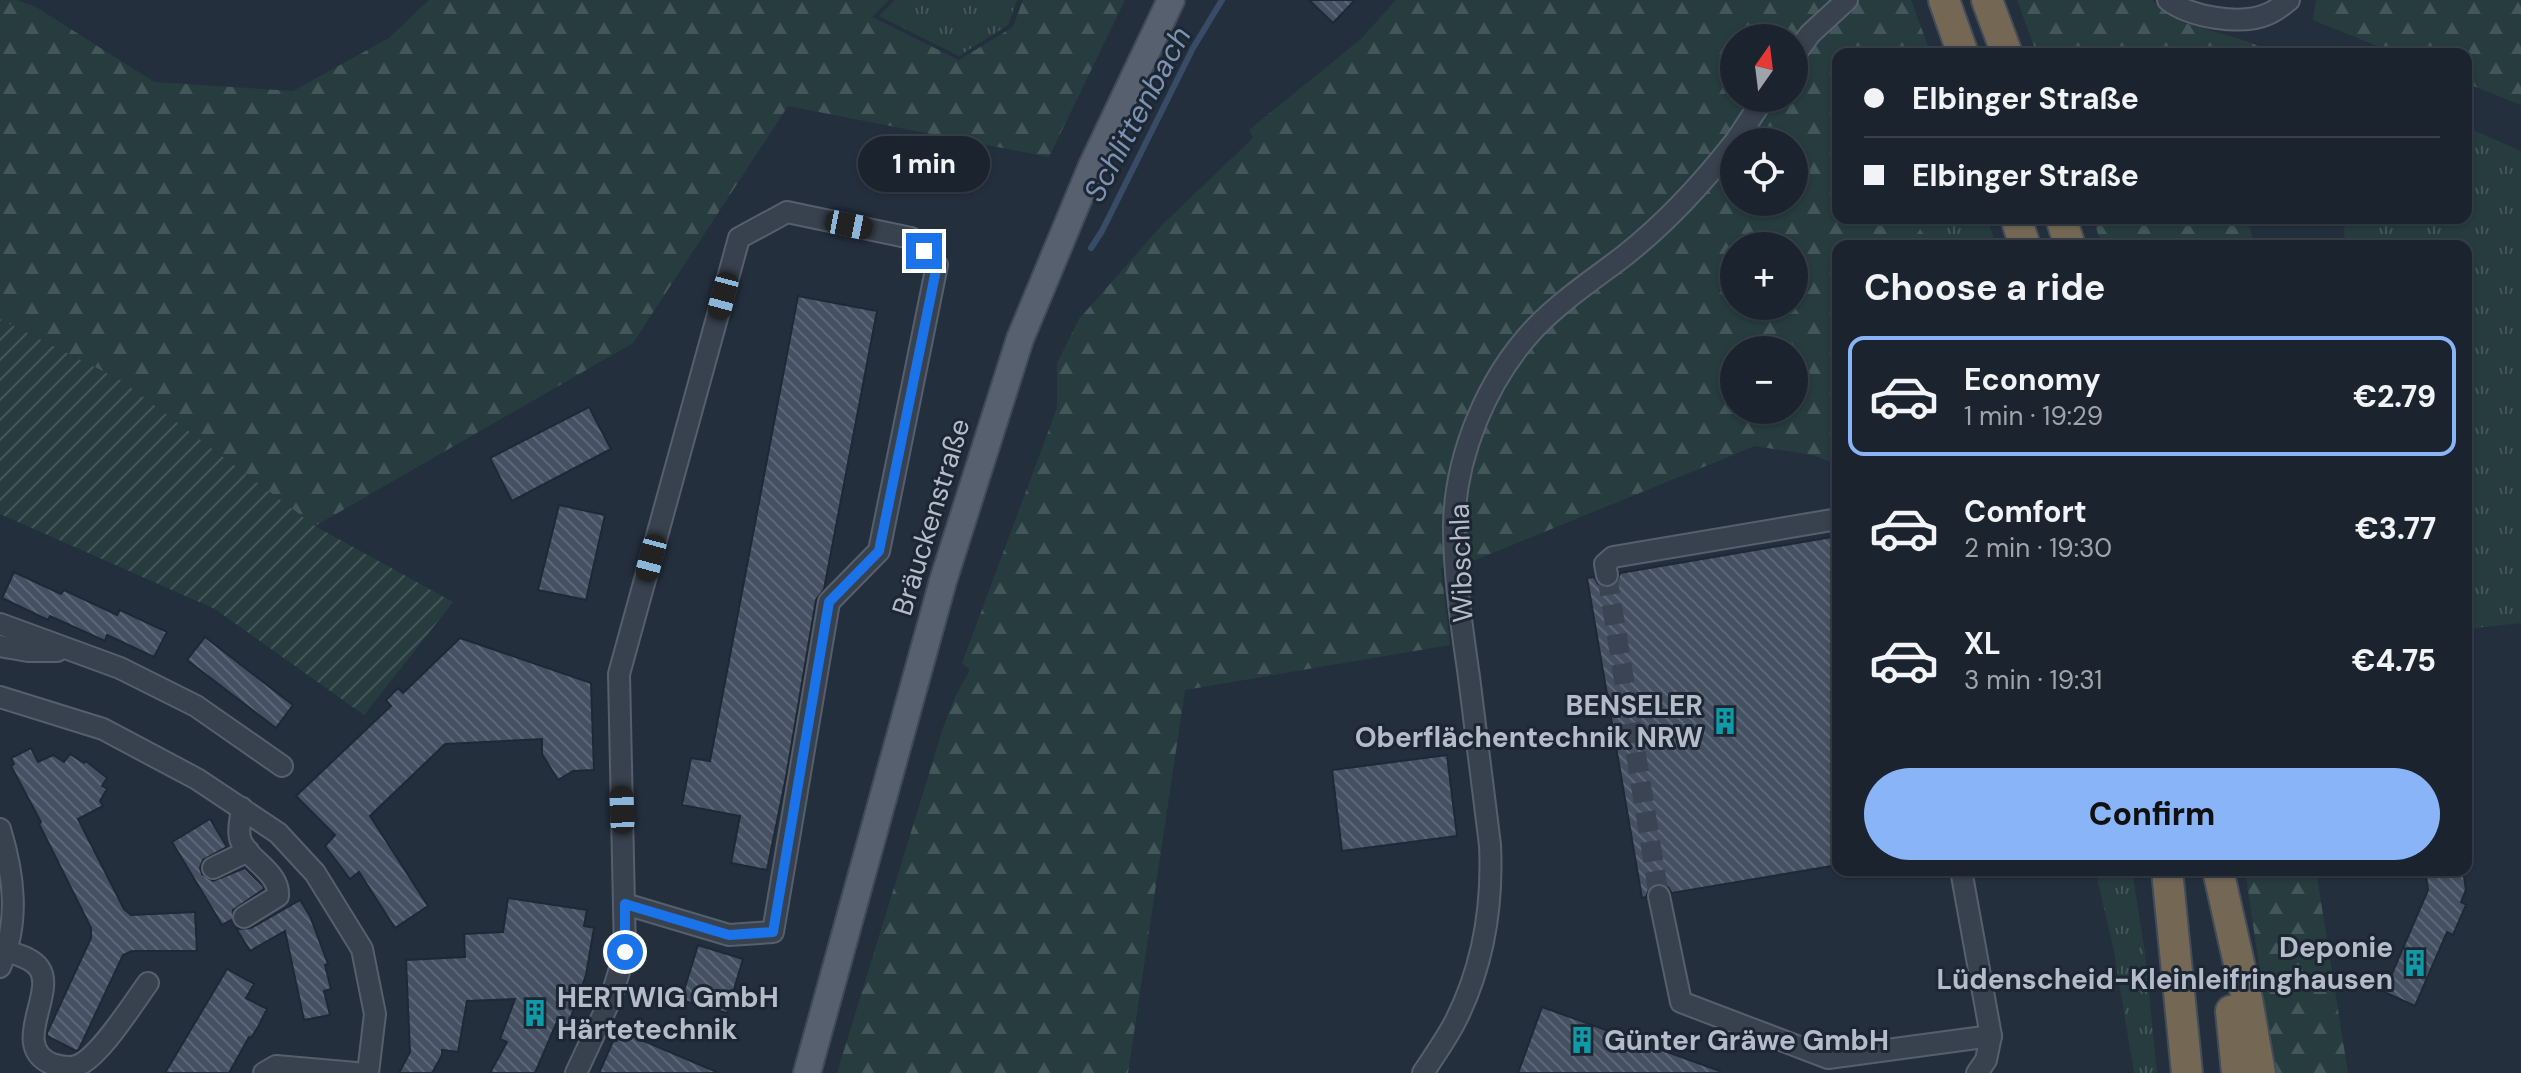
<!DOCTYPE html>
<meta charset="utf-8">
<style>
:root{--surface:#1b232e;--page:#282f3a;--text:#f1f3f6;--muted:#a0a4aa;--line:#39404a;--accent:#8ab4f8}
body{margin:0;font-family:"DM Sans",sans-serif;background:var(--page);color:var(--text);height:100vh;display:flex;flex-direction:column;font-size:30px;white-space:nowrap}
*{box-sizing:border-box;margin:0}
p{font-size:26px;color:var(--muted)}
.icon{flex:none;width:44px;height:44px;fill:none;stroke:currentColor;stroke-width:2;stroke-linecap:round;stroke-linejoin:round}
.map{position:relative;flex:1;overflow:hidden}
.sheet{position:absolute;left:1832px;top:240px;width:640px;height:636px;display:flex;flex-direction:column;background:var(--surface);border-radius:16px;box-shadow:0 2px 6px #0004,0 0 0 2px var(--line)}
.sheet>*{flex:none}
.top-card{position:absolute;left:1832px;top:48px;width:640px;height:176px;border-radius:16px;box-shadow:0 2px 6px #0004,0 0 0 2px var(--line);display:grid;align-content:center;height:176px;padding:0 32px;background:var(--surface)}
.needle{width:52px;rotate:14deg}
.fabs{position:absolute;left:1720px;top:24px;display:grid;gap:16px}
.fabs a{display:grid;place-items:center;width:88px;height:88px;border-radius:50%;background:var(--surface);box-shadow:0 2px 6px #0004,0 0 0 2px var(--line);font-size:40px}
.end{position:absolute;width:36px;height:36px;margin:-18px;border:10px solid #1a73e8;background:#fff;box-shadow:0 0 0 4px #fff}
.from{border-radius:50%}
.bubble{position:absolute;height:56px;border-radius:28px;background:var(--surface);box-shadow:0 2px 6px #0004,0 0 0 2px var(--line);font-size:26px;font-weight:800;line-height:56px;text-align:center}
.car{position:absolute;width:24px;height:48px;margin:-24px -12px;border-radius:10px;box-shadow:0 0 6px 2px #0007;background:linear-gradient(#222 24%,#8ab4d8 0 40%,#222 0 76%,#8ab4d8 0 86%,#222 0)}
.top-card b{display:flex;align-items:center;gap:28px;height:76px;font-size:30px}
.top-card b+b{border-top:2px solid var(--line)}
.top-card i{width:20px;height:20px;background:var(--text)}
ul{padding:0;list-style:none}
li{display:flex;align-items:center;gap:24px;height:120px;margin:0 16px 12px;padding:0 16px;border:4px solid transparent;border-radius:16px}
li div{flex:1}
li b{display:block;font-size:30px}
li em{font-style:normal;font-weight:800}
li.current{border-color:var(--accent)}
li>.icon{width:72px;height:72px;stroke-width:1.5}
h2{padding:0 32px;font-size:36px;line-height:96px}
.button{display:flex;gap:16px;margin-top:auto;padding:16px 32px}
.button a{flex:1;height:92px;border-radius:48px;background:var(--accent);color:#111;font-size:32px;font-weight:800;line-height:92px;text-align:center}
.map>svg:first-child{display:block}
</style>
<div class="map">
<svg width="2521" height="1073" viewBox="0 0 2521 1073">
<defs>
<pattern id="grass-tufts" width="24" height="20" patternUnits="userSpaceOnUse" patternTransform="scale(2)"><rect width="24" height="20" fill="#263c3f"/><path d="M3 7l-1-3M5 7V3M7 7l1-3M15 17l-1-3M17 17v-4M19 17l1-3" fill="none" stroke="#435659"/></pattern>
<pattern id="forest-firs" width="22" height="20" patternUnits="userSpaceOnUse" patternTransform="scale(2)"><rect width="22" height="20" fill="#263c3f"/><path d="M5 1l3.5 6h-7zM16 11l3.5 6h-7z" fill="#435659"/></pattern>
<pattern id="garden-furrows" width="10" height="10" patternUnits="userSpaceOnUse" patternTransform="scale(2)"><rect width="10" height="10" fill="#263c3f"/><path d="M-1 1l2-2M0 10L10 0M9 11l2-2" fill="none" stroke="#435659"/></pattern>
<pattern id="building-back-hatch" width="6" height="6" patternUnits="userSpaceOnUse" patternTransform="scale(2)"><rect width="6" height="6" fill="#455162"/><path d="M-1 5l2 2M0 0l6 6M5-1l2 2" fill="none" stroke="#5d6877"/></pattern>
</defs>
<rect width="100%" height="100%" fill="#242f3e"/>
<!-- grass -->
<g fill="url(#grass-tufts)">
<polygon points="895,0 1017,0 1008,25 959,56 879,16"/>
<polygon points="2466,127 2521,151 2521,623 2466,629 2466,246 2344,246 2345,218 2466,218"/>
<polygon points="1914,218 1987,218 1996,246 1930,246"/>
<polygon points="2095,870 2132,870 2145,953 2157,1073 2134,1073 2114,951"/>
</g>
<!-- forest -->
<g fill="url(#forest-firs)" fill-rule="evenodd">
<polygon points="0,0 17,0 36,7 154,82 293,91 389,38 429,0 889,0 872,17 959,60 1013,27 1023,0 1125,0 1049,157 788,106 633,343 315,526 122,381 0,319"/>
<path d="M1396 0H1911L1931 54H1838V218H1914L1930 246H1838V465L1813 455 1755 446 1468 563 1441 568 1450 645 1185 690 1128 1073H837L943 728 956 695 970 670 962 663 1057 408V363L1079 319 1162 225 1253 138 1249 130 1361 39ZM1734 38H1794V98H1734ZM1734 142H1794V202H1734ZM1734 246H1794V306H1734ZM1734 350H1794V410H1734Z"/>
<polygon points="2017,0 2152,0 2181,22 2237,38 2265,48 2276,48 2277,54 2037,54"/>
<polygon points="2316,0 2521,0 2521,105 2466,83 2466,54 2397,54 2313,20"/>
<polygon points="2093,218 2247,218 2255,246 2102,246"/>
<polygon points="2245,870 2316,870 2348,1073 2275,1073"/>
</g>
<!-- garden -->
<polygon fill="url(#garden-furrows)" points="0,319 122,381 315,526 453,602 364,715 215,609 0,514"/>
<g fill="none" stroke-linecap="round" stroke-linejoin="round">
<!-- stream -->
<polyline stroke="#394c67" stroke-width="6" points="1091,248 1102,231 1193,48 1222,0"/>
</g>
<!-- building -->
<g fill="url(#building-back-hatch)" stroke="#1f2835" stroke-width="2">
<polygon points="1309,0 1355,0 1333,23"/>
<polygon points="798,296 877,311 824,589 816,600 786,777 767,870 731,863 740,816 682,805 691,758 710,761"/>
<polygon points="589,407 611,449 512,501 490,458"/>
<polygon points="559,505 605,515 586,600 538,590"/>
<polygon points="1838,536 1838,865 1672,893 1668,887 1657,883 1650,887 1646,897 1642,898 1587,578 1594,577 1598,584 1609,588 1616,584 1620,573"/>
<polygon points="14,572 61,594 64,590 117,615 120,610 167,632 154,657 107,635 105,641 50,616 48,620 2,598"/>
<polygon points="205,637 293,705 276,728 187,660"/>
<polygon points="460,638 591,683 594,770 573,771 558,780 542,754 542,739 445,744 370,816 428,906 395,928 359,872 350,879 325,846 335,835 296,796 391,706 386,700 398,688 403,693"/>
<polygon points="31,748 38,762 53,755 64,762 70,754 84,763 86,761 107,778 102,786 107,789 100,801 103,806 78,819 124,909 131,915 195,912 197,951 132,951 123,955 79,1049 76,1051 47,1036 47,1033 91,938 91,928 39,824 41,822 11,766 14,764 11,758"/>
<polygon points="1447,755 1457,836 1342,851 1332,770"/>
<polygon points="210,819 227,847 203,860 200,868 202,874 213,881 245,868 263,886 264,889 233,910 233,923 239,929 251,928 300,900 310,916 328,964 325,965 331,989 324,991 330,1015 304,1020 285,931 250,951 231,920 222,925 172,842"/>
<polygon points="2429,870 2463,870 2466,890 2461,902 2466,905 2453,935 2447,932 2415,1006 2384,992 2428,890 2426,875 2430,874"/>
<polygon points="508,898 587,910 584,926 594,928 586,975 567,1028 556,1024 535,1073 490,1073 507,1042 500,1039 515,999 467,1001 458,1052 442,1050 442,1055 432,1073 399,1073 410,1052 406,960 465,957 464,934 503,932"/>
<polygon points="698,945 743,959 727,1013 681,1000"/>
<polygon points="227,969 254,984 246,998 267,1009 258,1027 251,1038 249,1037 229,1073 165,1073"/>
<polygon points="1542,1007 1720,1071 1719,1073 1518,1073"/>
<polygon points="618,1030 719,1073 599,1073"/>
</g>
<g fill="none" stroke-linecap="round" stroke-linejoin="round">
<!-- minor-tunnel -->
<polyline stroke="#3a4453" stroke-width="20" stroke-dasharray="20 10" stroke-linecap="butt" points="1607,575 1659,896"/>
<!-- minor casing -->
<g stroke="#565f6c" stroke-width="24">
<g id="minor">
<path d="M2168 0C2190 17 2241 26 2268 14 2275 11 2283 5 2289 0"/>
<polyline points="1794,56 1810,34 1847,0"/>
<polyline points="1735,142 1764,98"/>
<polyline points="1607,575 1605,564 1613,557 1838,519"/>
<polyline points="0,624 120,668 196,706 282,766"/>
<polyline points="0,646 28,651 57,651"/>
<polyline points="0,697 103,729 197,779 278,833 315,873 362,949 375,1014 368,1073"/>
<path d="M242 808C241 818 237 832 241 841 249 861 280 872 278 896L244 917"/>
<path d="M0 829C14 875 20 922 0 967"/>
<polyline points="213,868 248,851"/>
<polyline points="1961,870 1991,1036 1986,1060 1977,1073"/>
<polyline points="1659,896 1681,1002 1828,1058 1991,1036"/>
<path d="M7 951C18 955 32 958 39 968 57 993 9 1046 52 1064 59 1066 69 1068 76 1066 98 1060 134 1002 148 983"/>
<polyline points="264,1073 276,1066 356,1073"/>
<polyline points="576,1073 611,998 625,952 619,674 739,238 787,212 911,238 937,265 879,551 829,602 773,932 729,935 625,904"/>
<path d="M1423 1073C1434 1056 1447 1038 1456 1020 1484 964 1493 907 1490 845 1483 789 1476 733 1469 677 1462 627 1454 577 1454 526 1455 456 1487 379 1535 328 1562 300 1594 279 1624 256 1666 223 1701 185 1734 143"/>
</g>
</g>
<!-- major casing -->
<g stroke="#414a57" stroke-width="30">
<polyline id="major" points="807,1073 943,581 1020,339 1092,166 1171,0"/>
</g>
<!-- highway casing -->
<g stroke="#434c59" stroke-width="34">
<g id="highway">
<polyline points="1944,0 1963,54"/>
<polyline points="1987,0 2007,54"/>
<polyline points="2016,218 2025,246"/>
<polyline points="2061,218 2070,246"/>
<polyline points="2167,870 2187,1073"/>
<polyline points="2218,870 2247,999 2260,1073"/>
<polyline points="2231,1011 2237,1073"/>
</g>
</g>
<!-- minor -->
<use href="#minor" stroke="#38414e" stroke-width="20"/>
<!-- major -->
<use href="#major" stroke="#56606e" stroke-width="26"/>
<!-- highway -->
<use href="#highway" stroke="#746855" stroke-width="30"/>
</g>
<g fill="none" stroke-linecap="round" stroke-linejoin="round">
<!-- route -->
<polyline stroke="#1a73e8" stroke-width="10" points="625,952 625,904 729,935 773,932 829,602 879,551 937,265 924,251"/>
</g>
<!-- icons -->
<defs>
<g id="building-bare" transform="scale(2.16)"><path d="M-4-6H4V6H1V3H-1V6H-4ZM-2.5-4.3h1.7v1.8h-1.7ZM.8-4.3h1.7v1.8H.8ZM-2.5-1h1.7V.8h-1.7ZM.8-1h1.7V.8H.8Z" fill="#0f9aa8" stroke="#1d2633" stroke-width="2.5" paint-order="stroke"/></g>
</defs>
<g fill-rule="evenodd">
<use href="#building-bare" x="1725" y="721"/>
<use href="#building-bare" x="2415" y="963"/>
<use href="#building-bare" x="535" y="1013"/>
<use href="#building-bare" x="1582" y="1040"/>
</g>
<g text-anchor="middle" dominant-baseline="central" stroke-width="6" stroke-linejoin="round" paint-order="stroke">
<!-- street labels -->
<g font-size="28" fill="#b4bcc9" stroke="#1d2633">
<text transform="translate(931 517) rotate(-73)">Bräuckenstraße</text>
<text transform="translate(1461 563) rotate(-92)">Wibschla</text>
</g>
<!-- poi labels -->
<g font-size="28" font-weight="bold" fill="#b4bcc9" stroke="#1d2633" text-anchor="end">
<text x="1703" y="705">BENSELER<tspan x="1703" dy="32">Oberflächentechnik NRW</tspan></text>
<text x="2393" y="947">Deponie<tspan x="2393" dy="32">Lüdenscheid-Kleinleifringhausen</tspan></text>
<text x="557" y="997" text-anchor="start">HERTWIG GmbH<tspan x="557" dy="32">Härtetechnik</tspan></text>
<text x="1604" y="1040" text-anchor="start">Günter Gräwe GmbH</text>
</g>
<!-- water labels -->
<g font-size="30" font-style="italic" fill="#7c92b1" stroke="#1d2633">
<text transform="translate(1137 114) rotate(-62)">Schlittenbach</text>
</g>
</g>
</svg>
<div class="fabs">
<a><svg class="needle" viewBox="-14 -14 28 28"><path d="M0-13l5 13h-10z" fill="#e53935"/><path d="M0 13l5-13h-10z" fill="#a0a4aa"/></svg></a>
<a><svg class="icon" aria-label="locate" viewBox="0 0 24 24"><circle cx="12" cy="12" r="6"/><path d="M12 2v4M12 18v4M2 12h4M18 12h4"/></svg></a>
<a>+</a>
<a>−</a>
</div>
<i class="end from" style="left:625px;top:952px"></i>
<i class="end" style="left:924px;top:251px"></i>
<div class="bubble" style="left:858px;top:136px;width:132px">1 min</div>
<i class="car" style="left:849px;top:225px;rotate:101deg"></i>
<i class="car" style="left:723px;top:296px;rotate:195deg"></i>
<i class="car" style="left:651px;top:558px;rotate:195deg"></i>
<i class="car" style="left:622px;top:810px;rotate:358deg"></i>
<div class="top-card">
<b><i class="from"></i>Elbinger Straße</b>
<b><i></i>Elbinger Straße</b>
</div>
<section class="sheet">
<h2>Choose a ride</h2>
<ul>
<li class="current"><svg class="icon" aria-label="car" viewBox="0 0 24 24"><path d="M5 17H2v-5l4-1 3-4h7l3 4 3 1v5h-3M9 17h6M6 11h13"/><circle cx="7" cy="17" r="2"/><circle cx="17" cy="17" r="2"/></svg><div><b>Economy</b><p>1 min · 19:29</p></div><em>€2.79</em></li>
<li><svg class="icon" aria-label="car" viewBox="0 0 24 24"><path d="M5 17H2v-5l4-1 3-4h7l3 4 3 1v5h-3M9 17h6M6 11h13"/><circle cx="7" cy="17" r="2"/><circle cx="17" cy="17" r="2"/></svg><div><b>Comfort</b><p>2 min · 19:30</p></div><em>€3.77</em></li>
<li><svg class="icon" aria-label="car" viewBox="0 0 24 24"><path d="M5 17H2v-5l4-1 3-4h7l3 4 3 1v5h-3M9 17h6M6 11h13"/><circle cx="7" cy="17" r="2"/><circle cx="17" cy="17" r="2"/></svg><div><b>XL</b><p>3 min · 19:31</p></div><em>€4.75</em></li>
</ul>
<div class="button"><a>Confirm</a></div>
</section>
</div>
